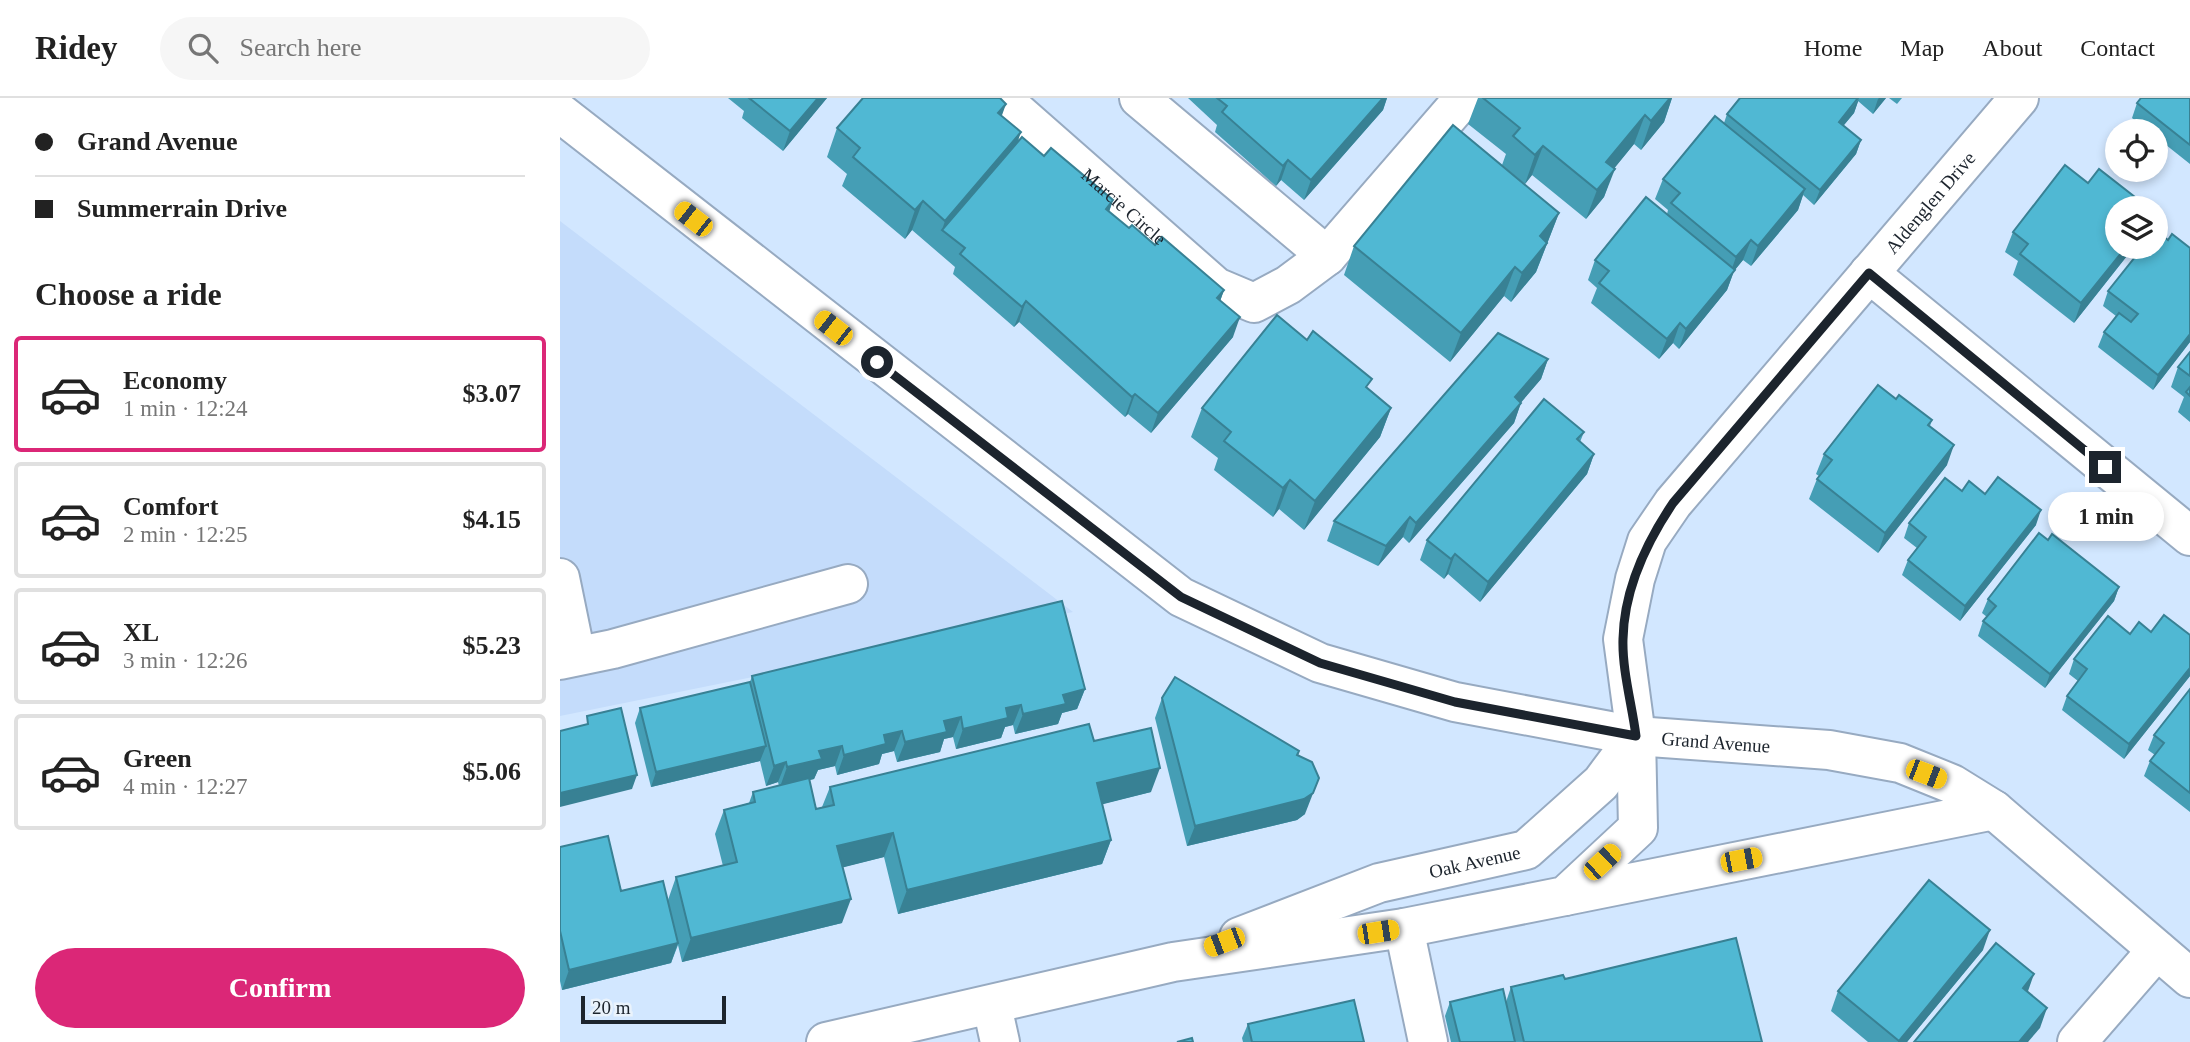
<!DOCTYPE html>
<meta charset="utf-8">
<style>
:root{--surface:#fff;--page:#f6f6f6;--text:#222;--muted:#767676;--line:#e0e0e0;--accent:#db2777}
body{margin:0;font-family:Georgia,serif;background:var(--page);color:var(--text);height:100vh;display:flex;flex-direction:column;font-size:26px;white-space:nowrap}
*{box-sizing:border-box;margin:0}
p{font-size:23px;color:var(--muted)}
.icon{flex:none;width:38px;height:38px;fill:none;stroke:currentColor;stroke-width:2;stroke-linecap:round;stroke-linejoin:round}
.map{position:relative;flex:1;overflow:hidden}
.details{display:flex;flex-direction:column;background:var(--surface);width:560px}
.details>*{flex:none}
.hud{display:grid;align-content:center;height:154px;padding:0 35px;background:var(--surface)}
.tools{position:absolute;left:1545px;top:21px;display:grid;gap:14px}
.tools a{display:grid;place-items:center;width:63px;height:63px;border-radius:50%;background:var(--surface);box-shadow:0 4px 10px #0003;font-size:35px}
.scale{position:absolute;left:21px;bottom:18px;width:145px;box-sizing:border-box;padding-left:7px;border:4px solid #1c242d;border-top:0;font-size:19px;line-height:24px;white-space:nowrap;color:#1c242d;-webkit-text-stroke:5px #eaf3fc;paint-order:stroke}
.end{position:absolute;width:32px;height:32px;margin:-16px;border:9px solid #1c242d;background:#fff;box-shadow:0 0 0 4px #fff}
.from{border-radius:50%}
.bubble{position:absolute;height:49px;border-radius:24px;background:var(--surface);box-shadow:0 4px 10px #0003;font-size:23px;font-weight:800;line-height:49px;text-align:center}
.car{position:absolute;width:21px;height:42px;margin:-21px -10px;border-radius:9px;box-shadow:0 0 5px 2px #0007;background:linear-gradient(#f5c518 24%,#345 0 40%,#f5c518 0 76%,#345 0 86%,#f5c518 0)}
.hud b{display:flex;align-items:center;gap:24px;height:66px;font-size:26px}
.hud b+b{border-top:2px solid var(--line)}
.hud i{width:18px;height:18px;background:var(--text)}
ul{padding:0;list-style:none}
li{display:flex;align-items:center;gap:21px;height:116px;margin:0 14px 10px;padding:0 21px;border:4px solid var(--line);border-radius:7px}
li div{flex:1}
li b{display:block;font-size:26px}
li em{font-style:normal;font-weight:800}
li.current{border-color:var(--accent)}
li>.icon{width:63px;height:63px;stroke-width:1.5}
h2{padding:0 35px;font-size:32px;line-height:84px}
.button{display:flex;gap:14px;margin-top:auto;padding:14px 35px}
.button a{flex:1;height:80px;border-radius:42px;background:var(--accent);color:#fff;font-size:28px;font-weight:800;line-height:80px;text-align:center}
header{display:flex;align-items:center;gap:42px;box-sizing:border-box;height:98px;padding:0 35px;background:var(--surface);border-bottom:2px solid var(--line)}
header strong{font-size:33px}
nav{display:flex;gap:38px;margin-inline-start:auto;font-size:24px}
.search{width:490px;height:63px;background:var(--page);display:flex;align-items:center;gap:18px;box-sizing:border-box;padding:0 24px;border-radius:38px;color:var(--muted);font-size:26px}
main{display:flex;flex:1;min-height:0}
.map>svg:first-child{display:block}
</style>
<header>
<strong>Ridey</strong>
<div class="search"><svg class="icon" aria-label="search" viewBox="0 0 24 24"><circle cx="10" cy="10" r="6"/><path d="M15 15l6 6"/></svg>Search here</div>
<nav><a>Home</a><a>Map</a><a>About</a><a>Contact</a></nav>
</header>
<main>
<section class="details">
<div class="hud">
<b><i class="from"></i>Grand Avenue</b>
<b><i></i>Summerrain Drive</b>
</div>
<h2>Choose a ride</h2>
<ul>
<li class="current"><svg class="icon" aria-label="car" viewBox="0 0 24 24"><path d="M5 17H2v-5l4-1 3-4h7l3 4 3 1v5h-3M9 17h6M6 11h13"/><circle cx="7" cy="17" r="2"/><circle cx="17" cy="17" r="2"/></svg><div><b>Economy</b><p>1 min · 12:24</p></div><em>$3.07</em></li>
<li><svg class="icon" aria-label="car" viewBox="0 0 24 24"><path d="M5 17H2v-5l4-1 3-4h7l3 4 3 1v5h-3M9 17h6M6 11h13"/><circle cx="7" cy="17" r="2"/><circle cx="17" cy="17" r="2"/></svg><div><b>Comfort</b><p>2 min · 12:25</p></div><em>$4.15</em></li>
<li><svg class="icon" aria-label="car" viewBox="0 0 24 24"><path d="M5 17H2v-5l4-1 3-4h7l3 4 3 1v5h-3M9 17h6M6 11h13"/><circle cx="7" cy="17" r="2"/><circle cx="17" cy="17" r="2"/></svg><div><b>XL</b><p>3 min · 12:26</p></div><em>$5.23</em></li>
<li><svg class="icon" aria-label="car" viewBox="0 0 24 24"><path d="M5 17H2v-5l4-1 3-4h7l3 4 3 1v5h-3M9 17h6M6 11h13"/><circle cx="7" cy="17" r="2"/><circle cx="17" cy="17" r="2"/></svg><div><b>Green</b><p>4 min · 12:27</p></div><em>$5.06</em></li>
</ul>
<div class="button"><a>Confirm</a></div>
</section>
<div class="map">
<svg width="1630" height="944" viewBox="0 0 1630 944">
<rect width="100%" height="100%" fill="#d2e7ff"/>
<!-- built -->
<polygon fill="#c4dcfb" points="0,123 513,514 0,618"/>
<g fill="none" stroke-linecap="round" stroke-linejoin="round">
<!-- minor casing -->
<g stroke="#97aac1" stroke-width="42">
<g id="minor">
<path id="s1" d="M441 0 656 189 694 205 728 187 767 158"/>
<polyline points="579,0 767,158 904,0"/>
<path id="s2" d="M0 15 621 499 760 565 895 604 1076 638 1269 652 1340 665 1392 686 1434 712 1630 880"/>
<polyline points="1309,175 1630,438"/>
<polyline points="0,480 16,558"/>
<polyline points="0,562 53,551 288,486"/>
<polyline points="1005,798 1434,712"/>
<polyline points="844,830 868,944"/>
<path id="s3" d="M679 839 819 785 966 752 1041 685 1076 638"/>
<polyline points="432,908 440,944"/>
<path id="s4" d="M266 944 613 864 844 830 1005 798 1078 730 1076 638 1063 541 1075 481 1087 443 1113 405 1459 0"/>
<polyline points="1517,944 1597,852"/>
</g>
</g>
<!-- minor -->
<use href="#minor" stroke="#fff" stroke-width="38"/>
</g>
<!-- wall -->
<g fill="#459eb5">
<polygon points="168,0 267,0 223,53 182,20 184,13"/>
<polygon points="628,0 827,0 823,12 744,102 721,82 716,88 655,34 657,27"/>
<polygon points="918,0 1112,0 1104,24 1081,52 1074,46 1054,70 1044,99 1026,121 972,77 965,86 942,67 946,56 908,26"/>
<polygon points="1180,0 1326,0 1313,16 1298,3 1294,15 1283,28 1301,42 1296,56 1254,107 1243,97 1238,112 1191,168 1183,162 1174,173 1167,192 1119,251 1113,245 1099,261 1031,205 1037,190 1028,182 1035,162 1107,116 1108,112 1095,101 1103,81 1164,25 1167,16"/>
<polygon points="1329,0 1342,0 1337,6"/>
<polygon points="1630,0 1630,66 1596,39 1596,33 1588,33 1572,20 1577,5"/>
<polygon points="442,18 458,44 484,58 553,102 549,114 569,130 664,192 660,203 673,239 591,335 568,316 565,319 459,224 454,229 393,176 395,169 352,132 345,141 282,88 287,76 267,59 277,30"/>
<polygon points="999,115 976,174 951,204 944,198 890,264 784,177 794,148"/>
<polygon points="1453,134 1558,149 1574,149 1514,225 1453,177 1458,163 1445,154"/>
<polygon points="1608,142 1630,150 1630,244 1593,292 1538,249 1544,234 1556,218 1543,208 1548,193"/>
<polygon points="1630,254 1630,324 1618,314 1624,299 1611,289 1618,269"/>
<polygon points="988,261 981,281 961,304 954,325 849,445 843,439 818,468 767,443 774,423"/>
<polygon points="809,291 831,310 820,339 744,432 719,411 713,419 654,372 658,360 631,339 642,310"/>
<polygon points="1336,301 1372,322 1370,328 1387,367 1318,455 1249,401 1257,381 1259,378 1256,376 1264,356"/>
<polygon points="1024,334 1020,344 1034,356 1027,376 920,504 888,476 884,481 860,462 867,442"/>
<polygon points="1402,393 1425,396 1476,427 1400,523 1342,477 1348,462 1357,450 1344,440 1349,425"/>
<polygon points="1559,489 1554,503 1485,590 1418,538 1423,523 1427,519 1422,515 1428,501"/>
<polygon points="1591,534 1630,537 1630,578 1564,661 1502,612 1507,598 1518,583 1509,576 1514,561 1570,536"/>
<polygon points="192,578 525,591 517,611 502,615 498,626 455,636 453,627 445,629 441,640 396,651 393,639 384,641 380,654 337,664 334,653 322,656 319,666 277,677 275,668 258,672 254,681 249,682 256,711 262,709 270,689 534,643 591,694 542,706 551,742 542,766 338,816 324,759 283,769 282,825 122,864 118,847 111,865 2,892 0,883 0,749 61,793 108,802 116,779 163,768 155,736 164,712 189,705 193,694 219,688 218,684 206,688 200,663 91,689 75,625 80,610 190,584"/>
<polygon points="1630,591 1630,714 1584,678 1590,663 1595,657 1588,652 1594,637"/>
<polygon points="602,600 739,653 738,658 745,716 737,722 627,748 595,620"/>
<polygon points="1423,852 1347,944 1308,944 1271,913 1278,893"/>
<polygon points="1005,881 1202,944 891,944 885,918 890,904 946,904 951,889"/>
<polygon points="688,926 804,944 683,944 682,940"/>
</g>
<!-- shaded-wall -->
<g fill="#388194">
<polygon points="258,0 267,0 223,53 230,33"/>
<polygon points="823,0 827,0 823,12 744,102 751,82"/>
<polygon points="1103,0 1112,0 1104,24 1081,52 1091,23"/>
<polygon points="1319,0 1326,0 1313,16 1318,1"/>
<polygon points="1299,1 1294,15 1274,39 1279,24"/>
<polygon points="446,6 436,34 438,15"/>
<polygon points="1085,17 1074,46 1036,93 1046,64"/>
<polygon points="461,34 451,63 382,132 385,123"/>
<polygon points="1301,42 1296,56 1254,107 1260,92"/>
<polygon points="983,48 972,77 965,86 975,57"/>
<polygon points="728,62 721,82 716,88 723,68"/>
<polygon points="1055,71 1044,99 1026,121 1037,92"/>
<polygon points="1245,91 1238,112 1191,168 1198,148"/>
<polygon points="553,102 546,122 546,111"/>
<polygon points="363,103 352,132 345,141 355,112"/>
<polygon points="999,115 976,174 951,204 962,175 980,138"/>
<polygon points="1191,142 1183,162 1174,173 1167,192 1119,251 1126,231 1169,179 1176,159"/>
<polygon points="1566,149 1574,149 1514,225 1521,205"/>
<polygon points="955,169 944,198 890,264 901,235"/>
<polygon points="664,192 657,212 657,200"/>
<polygon points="466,203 459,224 454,229 462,209"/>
<polygon points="680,219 673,239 591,335 598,315"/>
<polygon points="1120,225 1113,245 1099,261 1107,241"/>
<polygon points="1630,236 1630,244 1593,292 1598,277"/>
<polygon points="988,261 981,281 948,320 955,299"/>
<polygon points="575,296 568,316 565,319 572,299"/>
<polygon points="961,305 954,325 849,445 856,425"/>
<polygon points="831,310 820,339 744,432 755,403"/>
<polygon points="1394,347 1387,367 1318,455 1325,435"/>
<polygon points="1034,356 1027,376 920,504 928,484"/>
<polygon points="730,382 719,411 713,419 723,390"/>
<polygon points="1481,412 1476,427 1400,523 1405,508"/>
<polygon points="850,419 843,439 818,468 826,448"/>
<polygon points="895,456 888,476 884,481 891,461"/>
<polygon points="1559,489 1554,503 1485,590 1490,576"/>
<polygon points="1630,570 1630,578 1564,661 1569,646"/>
<polygon points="525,591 517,611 502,615 498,626 455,636 463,616 503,597"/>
<polygon points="461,607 453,627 445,629 441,640 396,651 403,631 446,610"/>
<polygon points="401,619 393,639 384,641 380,654 337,664 345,644 384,623"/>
<polygon points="342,633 334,653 322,656 319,666 277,677 284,657 324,637"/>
<polygon points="206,648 200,663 91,689 96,674"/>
<polygon points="282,648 275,668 258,672 254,681 220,689 227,669 259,653"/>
<polygon points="226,664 218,684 206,688 214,668"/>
<polygon points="600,670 591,694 528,710 537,685"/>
<polygon points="77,677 72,691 0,709 0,695"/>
<polygon points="759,680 745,716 737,722 627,748 635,728"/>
<polygon points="333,735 324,759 269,773 277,748"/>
<polygon points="551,742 542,766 338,816 347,792"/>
<polygon points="291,801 282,825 122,864 131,840"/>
<polygon points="1430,832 1423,852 1347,944 1338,944"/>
<polygon points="118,845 111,865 2,892 9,872"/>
<polygon points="1474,876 1467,896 1463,890"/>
<polygon points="1487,910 1480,930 1468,944 1459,944"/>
</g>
<!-- building -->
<g fill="#50b8d3" stroke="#388194" stroke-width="2">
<polygon points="189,0 258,0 230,33"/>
<polygon points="303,0 440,0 446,6 438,15 461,34 385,123 363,103 355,112 293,59 300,50 277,30"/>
<polygon points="657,0 823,0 751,82 728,62 723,68 662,14 667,8"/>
<polygon points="923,0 1110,0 1091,23 1085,17 1046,64 1055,71 1037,92 983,48 975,57 953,38 960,30"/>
<polygon points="1180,0 1298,0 1279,24 1301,42 1260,92 1167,16"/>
<polygon points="1581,0 1630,0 1630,47 1577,5"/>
<polygon points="1155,18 1245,91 1198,148 1191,142 1176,159 1111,105 1120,95 1103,81"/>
<polygon points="893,27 999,115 980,138 987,145 962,175 955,169 901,235 794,148"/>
<polygon points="462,39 484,58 491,50 553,102 546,111 569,130 572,127 595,147 602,139 664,192 657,200 680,219 598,315 575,296 572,299 466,203 462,209 400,156 405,150 382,132"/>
<polygon points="1505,67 1528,85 1539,71 1589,110 1558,110 1558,149 1566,149 1521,205 1460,156 1468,146 1453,134"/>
<polygon points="1086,99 1175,172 1126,231 1120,225 1107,241 1039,185 1049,173 1035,162"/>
<polygon points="1596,133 1608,142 1612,136 1630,150 1630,236 1598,277 1544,234 1559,215 1571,224 1578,216 1548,193 1583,149 1596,149"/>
<polygon points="717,217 747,242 753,233 812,281 806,289 831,310 755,403 730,382 723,390 664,343 671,334 642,310"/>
<polygon points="938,235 988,261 955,299 961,305 856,425 850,419 826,448 774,423"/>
<polygon points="1630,254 1630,278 1618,269"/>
<polygon points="1318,287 1336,301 1339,297 1372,322 1368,327 1394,347 1325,435 1257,381 1272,362 1264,356"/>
<polygon points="1630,289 1630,298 1626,294"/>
<polygon points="984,301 1024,334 1017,341 1034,356 928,484 895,456 891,461 867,442"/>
<polygon points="1438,379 1481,412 1405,508 1348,462 1366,439 1349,425 1385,380 1402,393 1409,383 1425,396"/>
<polygon points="1479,435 1488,442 1492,436 1559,489 1490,576 1423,523 1436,508 1428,501"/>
<polygon points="502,503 525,591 503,597 506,606 463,616 461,607 446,610 448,620 403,631 401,619 384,623 387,634 345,644 342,633 324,637 326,646 284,657 282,648 259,653 262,661 227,669 226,664 214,668 192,578"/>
<polygon points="1604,517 1630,537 1630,570 1569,646 1507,598 1527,571 1514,561 1548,518 1570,536 1579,524 1591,534"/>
<polygon points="615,579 739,653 737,657 752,664 759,680 753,695 744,701 635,728 602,600"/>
<polygon points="190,584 206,648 96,674 80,610"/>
<polygon points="1630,591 1630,695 1590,663 1604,645 1594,637"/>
<polygon points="61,610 77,677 0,695 0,633 28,626 27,618"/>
<polygon points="529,626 534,643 591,630 600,670 537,685 551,742 347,792 333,735 277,748 291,801 131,840 116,779 177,764 164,712 195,704 193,694 249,680 256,711 274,707 270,689"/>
<polygon points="48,738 61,793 103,783 118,845 9,872 0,833 0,749"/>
<polygon points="1369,782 1430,832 1339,943 1278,893"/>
<polygon points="1176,840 1202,944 964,944 951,889 1003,877 1005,881"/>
<polygon points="1436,845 1474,876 1463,890 1487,910 1459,944 1354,944"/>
<polygon points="943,891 955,944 900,944 890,904"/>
<polygon points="794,902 804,944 692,944 688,926"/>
<polygon points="632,940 633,944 617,944"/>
</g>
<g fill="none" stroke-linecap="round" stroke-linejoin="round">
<!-- route -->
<path stroke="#1c242d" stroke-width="9" d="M317 264 621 499 760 565 895 604 1076 638C1072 607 1062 572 1063 541 1064 491 1086 445 1113 405L1309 175 1545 369"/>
</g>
<g text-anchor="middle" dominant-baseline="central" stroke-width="5" stroke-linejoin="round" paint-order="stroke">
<!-- street labels -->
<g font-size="19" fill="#1c242d" stroke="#eaf3fc">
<text stroke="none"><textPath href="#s4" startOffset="1586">Aldenglen Drive</textPath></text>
<text stroke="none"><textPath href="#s1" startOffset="164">Marcie Circle</textPath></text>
<text stroke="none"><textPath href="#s2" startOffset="1346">Grand Avenue</textPath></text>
<text stroke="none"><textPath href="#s3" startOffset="248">Oak Avenue</textPath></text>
</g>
</g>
</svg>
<div class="tools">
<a><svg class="icon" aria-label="locate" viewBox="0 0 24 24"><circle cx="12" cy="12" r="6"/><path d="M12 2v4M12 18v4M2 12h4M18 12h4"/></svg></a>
<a><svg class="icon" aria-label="layers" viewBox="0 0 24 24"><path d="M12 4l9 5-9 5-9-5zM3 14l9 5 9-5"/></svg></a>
</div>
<div class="scale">20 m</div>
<i class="end from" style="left:317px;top:264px"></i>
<i class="end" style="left:1545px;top:369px"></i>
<div class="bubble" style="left:1488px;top:394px;width:116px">1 min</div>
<i class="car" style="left:133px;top:121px;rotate:308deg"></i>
<i class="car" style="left:273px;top:230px;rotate:308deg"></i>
<i class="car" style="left:1366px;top:676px;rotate:111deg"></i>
<i class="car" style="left:1181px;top:762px;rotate:79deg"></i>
<i class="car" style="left:1042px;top:764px;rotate:47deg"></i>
<i class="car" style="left:818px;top:834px;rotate:81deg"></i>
<i class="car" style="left:664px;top:844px;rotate:249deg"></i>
</div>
</main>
